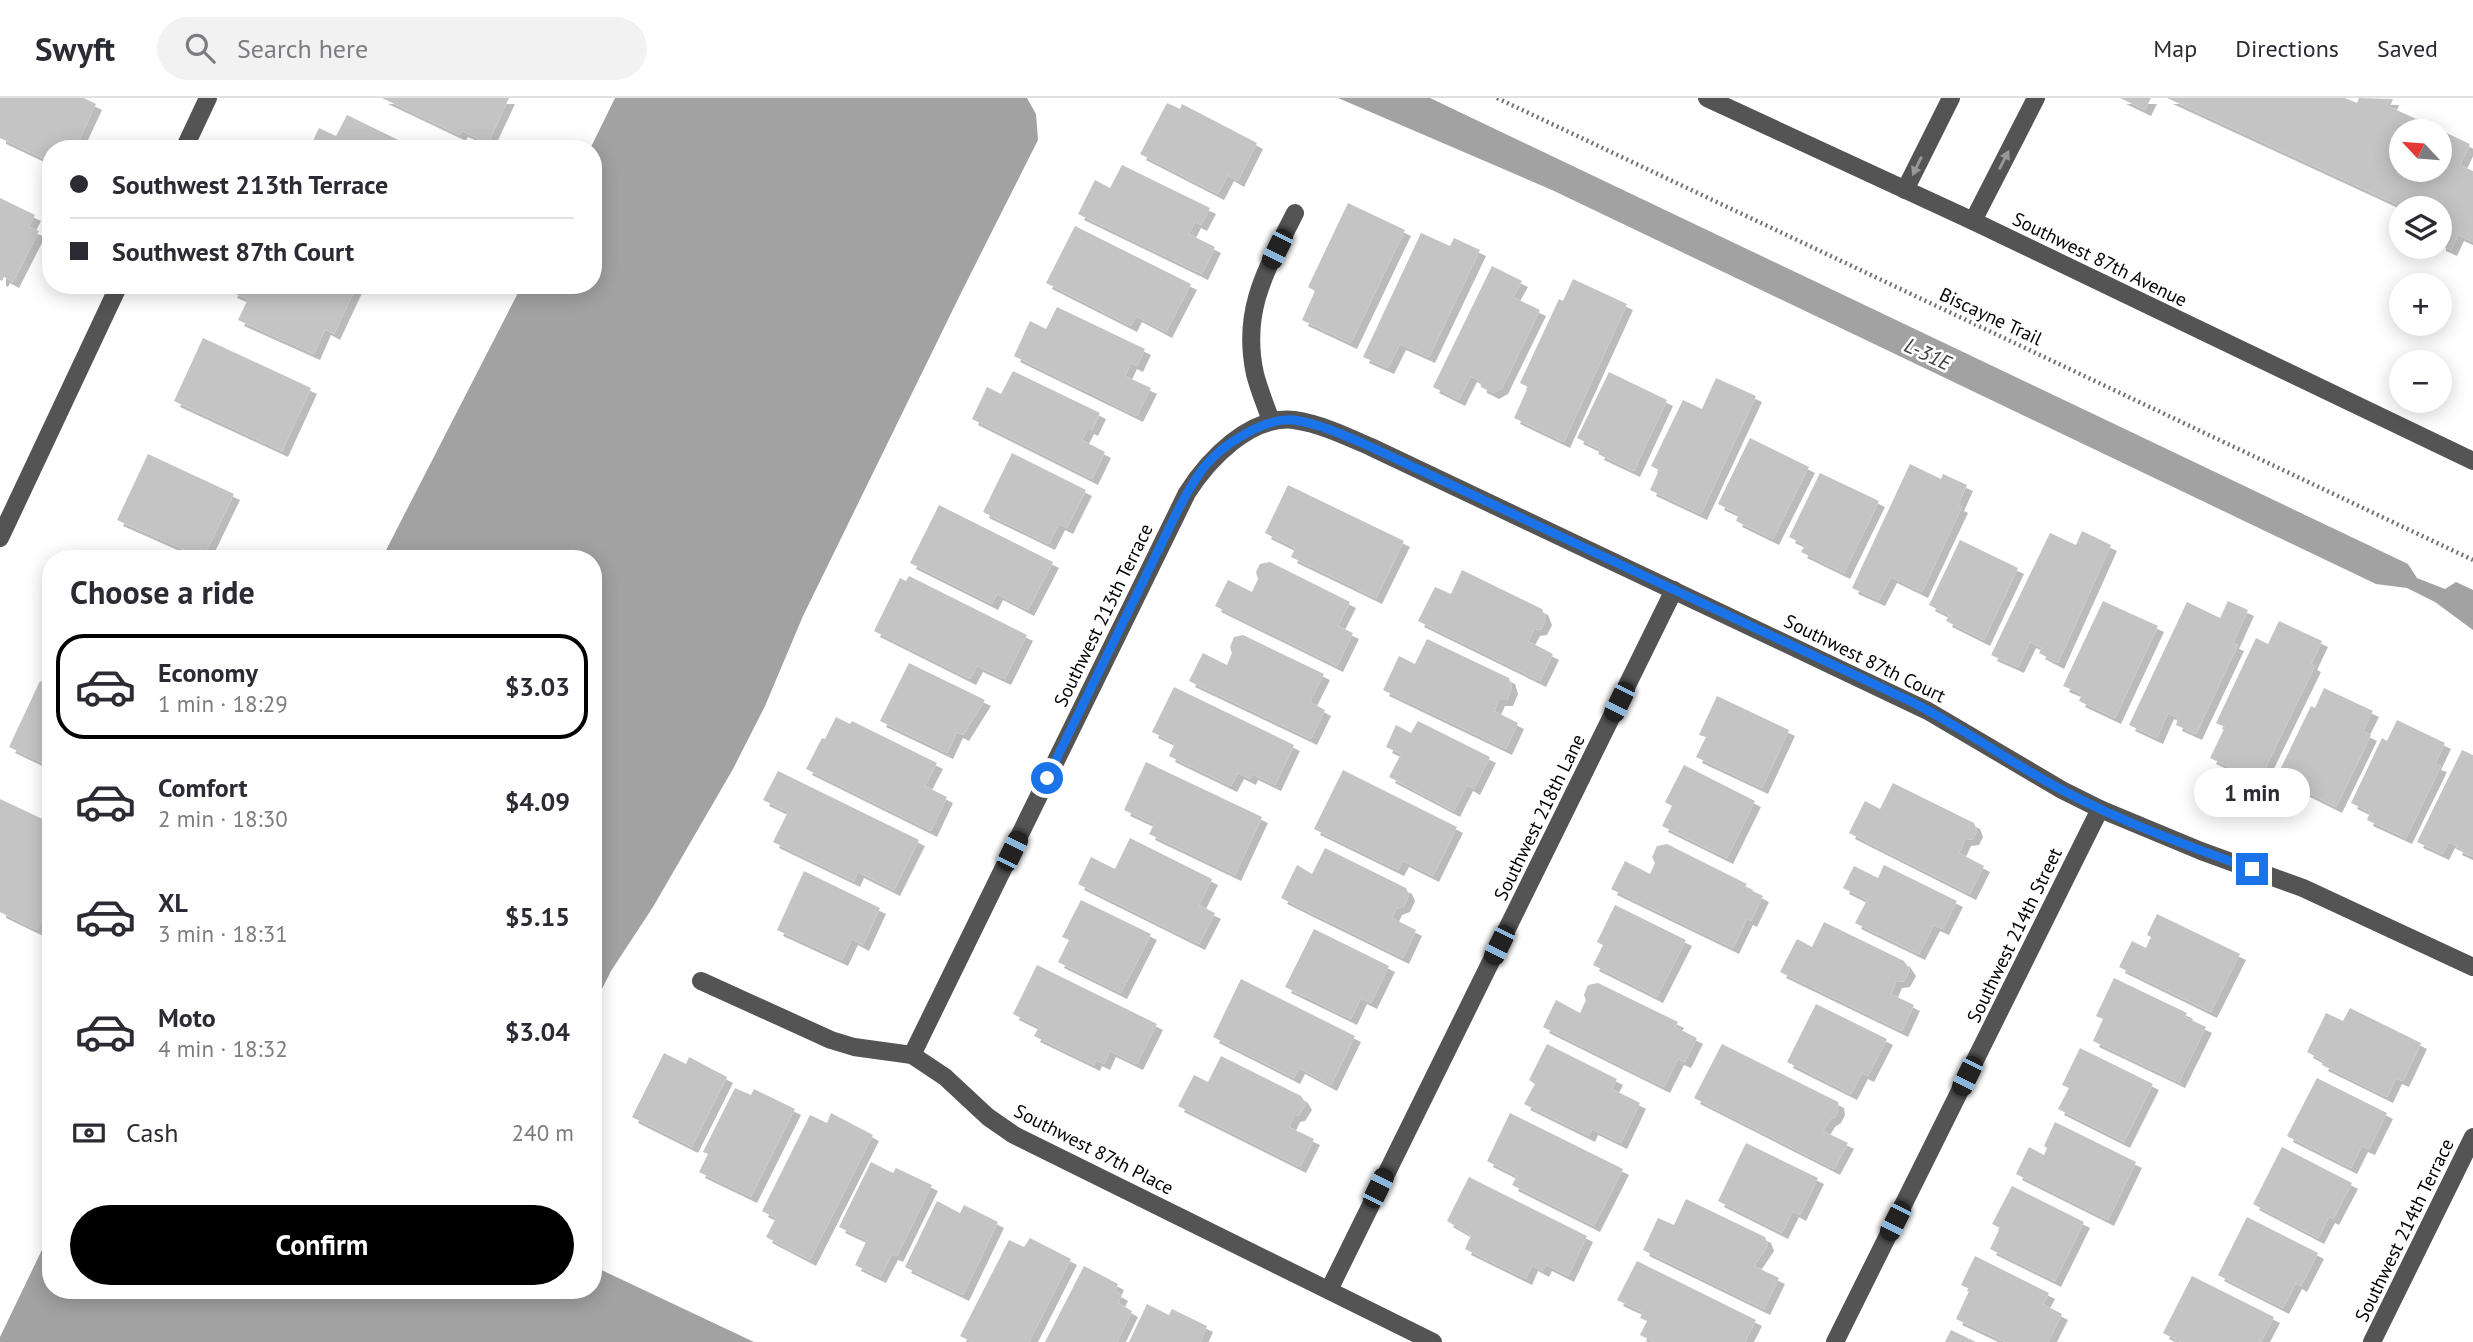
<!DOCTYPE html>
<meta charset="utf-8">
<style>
:root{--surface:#fff;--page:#f2f2f3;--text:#2b2b33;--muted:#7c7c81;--line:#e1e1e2;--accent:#000}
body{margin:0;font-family:"PT Sans",sans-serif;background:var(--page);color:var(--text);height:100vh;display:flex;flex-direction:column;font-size:26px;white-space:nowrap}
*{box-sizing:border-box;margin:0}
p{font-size:23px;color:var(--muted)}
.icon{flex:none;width:38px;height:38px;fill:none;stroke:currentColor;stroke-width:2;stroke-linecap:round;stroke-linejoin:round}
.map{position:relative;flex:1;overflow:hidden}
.drawer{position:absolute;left:42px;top:452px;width:560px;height:749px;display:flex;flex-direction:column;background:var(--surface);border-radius:28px;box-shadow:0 4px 18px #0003}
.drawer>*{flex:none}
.hud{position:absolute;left:42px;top:42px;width:560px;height:154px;border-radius:28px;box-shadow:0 4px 18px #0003;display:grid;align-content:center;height:154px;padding:0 28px;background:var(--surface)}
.needle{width:46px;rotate:296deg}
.tools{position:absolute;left:2389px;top:21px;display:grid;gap:14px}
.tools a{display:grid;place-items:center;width:63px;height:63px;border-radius:50%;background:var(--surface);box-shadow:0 4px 18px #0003;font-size:35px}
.end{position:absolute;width:32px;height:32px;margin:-16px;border:9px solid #1a73e8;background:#fff;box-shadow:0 0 0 4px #fff}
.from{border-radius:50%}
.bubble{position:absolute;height:49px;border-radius:24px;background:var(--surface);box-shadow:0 4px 18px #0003;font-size:23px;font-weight:700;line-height:49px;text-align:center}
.car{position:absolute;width:21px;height:42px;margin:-21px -10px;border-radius:9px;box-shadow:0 0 5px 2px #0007;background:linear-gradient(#222 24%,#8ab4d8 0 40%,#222 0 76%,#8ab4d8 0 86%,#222 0)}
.hud b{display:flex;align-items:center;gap:24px;height:66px;font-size:26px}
.hud b+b{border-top:2px solid var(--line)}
.hud i{width:18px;height:18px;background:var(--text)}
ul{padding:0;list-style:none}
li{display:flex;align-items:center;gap:21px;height:105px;margin:0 14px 10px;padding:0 14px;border:4px solid transparent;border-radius:28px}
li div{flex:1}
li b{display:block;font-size:26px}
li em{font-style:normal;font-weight:700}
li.selected{border-color:var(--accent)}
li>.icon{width:63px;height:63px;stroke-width:1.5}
h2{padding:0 28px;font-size:32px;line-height:84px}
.pay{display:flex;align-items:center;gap:18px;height:77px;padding:0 28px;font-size:26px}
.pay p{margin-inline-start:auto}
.button{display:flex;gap:14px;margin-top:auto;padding:14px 28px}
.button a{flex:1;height:80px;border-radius:42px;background:var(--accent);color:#fff;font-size:28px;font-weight:700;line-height:80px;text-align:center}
header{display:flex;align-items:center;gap:42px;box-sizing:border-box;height:98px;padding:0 35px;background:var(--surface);border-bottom:2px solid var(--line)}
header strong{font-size:33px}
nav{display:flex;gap:38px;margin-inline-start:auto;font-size:24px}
.search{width:490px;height:63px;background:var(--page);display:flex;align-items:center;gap:18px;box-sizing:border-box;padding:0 24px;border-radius:38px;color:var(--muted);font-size:26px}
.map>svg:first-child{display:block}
</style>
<header>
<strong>Swyft</strong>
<div class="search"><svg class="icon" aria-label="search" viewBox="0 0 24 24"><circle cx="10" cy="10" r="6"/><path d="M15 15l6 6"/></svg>Search here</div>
<nav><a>Map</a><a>Directions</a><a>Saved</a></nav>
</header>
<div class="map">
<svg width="2473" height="1244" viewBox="0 0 2473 1244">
<defs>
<filter id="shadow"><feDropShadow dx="6" dy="6" stdDeviation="0" flood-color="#0004"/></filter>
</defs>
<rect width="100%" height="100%" fill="#fff"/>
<!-- water -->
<g fill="#a2a2a2">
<polygon points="615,0 1027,0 1036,16 1038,42 962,193 803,518 765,608 733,671 653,809 611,873 593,909 593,460 382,460 522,187 593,187 593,51 590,51"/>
<polygon points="1338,0 1430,0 2408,466 2417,480 2445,491 2456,484 2473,492 2473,532 2435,504 2407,490 2376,486 1552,92"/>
<polygon points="51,1133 51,1192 593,1192 593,1168 754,1244 0,1244 0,1239"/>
</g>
<!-- building -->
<g fill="#c4c4c4" filter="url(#shadow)">
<polygon points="0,0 84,0 96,6 75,51 51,51 51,64 0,40"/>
<polygon points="382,0 509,0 488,45 462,33 460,37"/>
<polygon points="2120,0 2151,0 2145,12"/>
<polygon points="2167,0 2345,0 2357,5 2359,0 2393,1 2390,9 2425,25 2421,33 2401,33 2401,72 2440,72 2440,32 2470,46 2460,67 2473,73 2473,144 2458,137 2451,152 2440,147 2440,110 2405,110"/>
<polygon points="1167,5 1180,11 1182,6 1257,45 1238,83 1228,77 1218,96 1140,56"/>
<polygon points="347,17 417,51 309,51 319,30 336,38"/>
<polygon points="1122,67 1210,110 1201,127 1195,124 1189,136 1215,149 1202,176 1078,116 1095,82 1110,90"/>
<polygon points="0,100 35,117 29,129 39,133 13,184 4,179 2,183 0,182"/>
<polygon points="1348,105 1405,132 1351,245 1302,222 1315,193 1308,189"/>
<polygon points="1075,128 1191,186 1166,234 1136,218 1131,228 1046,185"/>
<polygon points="1421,135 1450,148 1454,140 1480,152 1429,259 1400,246 1388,270 1363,259"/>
<polygon points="1492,168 1522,183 1513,199 1540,212 1502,290 1493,295 1481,289 1480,283 1471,278 1459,302 1433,289"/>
<polygon points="1573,181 1627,206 1564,344 1514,320 1528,289 1520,285 1559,201 1563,203"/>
<polygon points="234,187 357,187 334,236 325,231 314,256 238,222 248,201 231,194"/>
<polygon points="1057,209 1145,251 1137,268 1131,265 1125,278 1151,290 1137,318 1014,258 1030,223 1046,231"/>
<polygon points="203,240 311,290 282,353 174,303"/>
<polygon points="1013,273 1100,315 1092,332 1088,330 1082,342 1105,354 1092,381 972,321 987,289 1001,296"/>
<polygon points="1609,274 1667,302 1634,373 1598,356 1600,351 1577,340"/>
<polygon points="1716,280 1756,298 1701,416 1650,392 1659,372 1651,368 1683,302 1702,311"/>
<polygon points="1750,340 1809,369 1773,441 1736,423 1739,416 1718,406"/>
<polygon points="1012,355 1086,392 1067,430 1059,426 1049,446 983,414"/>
<polygon points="148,356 234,396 203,460 117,422"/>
<polygon points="1910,366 1941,381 1943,376 1967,387 1958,407 1962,409 1922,494 1891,479 1879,502 1852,490"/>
<polygon points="1820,375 1879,403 1844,475 1801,454 1805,447 1789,439"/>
<polygon points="1288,387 1404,443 1376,500 1291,459 1295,450 1265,435"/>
<polygon points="939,407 1053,464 1028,512 997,496 992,506 910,465"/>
<polygon points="2082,433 2111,447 2058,565 2039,555 2042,550 2030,544 2018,569 1991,557 2050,435 2076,447"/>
<polygon points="1960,442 2018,470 1984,542 1946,523 1949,517 1929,507"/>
<polygon points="1270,464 1350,504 1338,528 1353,535 1337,568 1215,508 1228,482 1252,494 1258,481 1256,474 1260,466"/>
<polygon points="1462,472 1542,511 1546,521 1541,531 1534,532 1528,543 1553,556 1540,583 1418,523 1435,489 1451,496"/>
<polygon points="909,478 1027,537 1005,581 977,568 970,581 874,533 900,480 906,483"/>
<polygon points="2103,503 2158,528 2115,620 2079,603 2082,596 2063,588"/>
<polygon points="2228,503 2248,512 2233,545 2238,547 2196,636 2176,627 2178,620 2168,615 2157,640 2129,627 2187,504 2220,520"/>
<polygon points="2279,523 2322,543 2311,566 2315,568 2259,683 2210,660 2225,629 2216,625 2256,540 2268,546"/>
<polygon points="1243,537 1324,576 1310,604 1325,612 1311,641 1189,583 1203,555 1227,567 1232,555 1230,549 1234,539"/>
<polygon points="1427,541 1509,580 1512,590 1507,602 1499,602 1494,613 1518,625 1506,651 1383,592 1399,558 1415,566"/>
<polygon points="909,565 985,602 963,637 957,634 947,655 880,623"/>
<polygon points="40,583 51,588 51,669 9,649"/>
<polygon points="1174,589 1294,647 1275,687 1252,676 1250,681 1238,675 1231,688 1169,658 1175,645 1152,634"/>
<polygon points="2324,590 2373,613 2363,633 2371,637 2336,709 2298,690 2301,684 2279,674 2311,608 2315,610"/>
<polygon points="1717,598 1789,632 1762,690 1696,659 1706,639 1699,637"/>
<polygon points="836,619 850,626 852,623 937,665 925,688 947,699 931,733 806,671 822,640 825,641"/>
<polygon points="2397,622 2445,645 2435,666 2441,668 2406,740 2367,722 2370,714 2351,705 2382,640 2387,643"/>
<polygon points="1418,623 1490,659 1474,691 1467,687 1454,713 1389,679 1401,656 1386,649 1396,627 1411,635"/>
<polygon points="2462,652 2473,657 2473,759 2456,751 2457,748 2449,744 2443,756 2417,744"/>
<polygon points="1146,664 1262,719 1235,777 1149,736 1154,726 1124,712"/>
<polygon points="1684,667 1755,703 1727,760 1662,728 1672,708 1665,704"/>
<polygon points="1343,672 1457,729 1433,778 1403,763 1398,772 1314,731"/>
<polygon points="778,673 919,742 894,792 858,774 854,783 773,744 788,714 763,702"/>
<polygon points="1893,685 1974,725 1977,733 1973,741 1965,742 1959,755 1984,768 1970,796 1849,735 1865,703 1880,711"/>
<polygon points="0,701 51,725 51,805 37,832 0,814"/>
<polygon points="1130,740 1212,781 1199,807 1215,815 1199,846 1078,786 1091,759 1115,771"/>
<polygon points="1667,746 1747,786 1745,789 1763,798 1751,823 1747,821 1733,850 1611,791 1625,763 1650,776 1655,765 1652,759 1657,748"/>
<polygon points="1325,750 1406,790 1409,797 1404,808 1396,811 1392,820 1416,832 1403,860 1281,800 1297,767 1312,776"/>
<polygon points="1884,767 1957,803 1943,831 1934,827 1919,856 1855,825 1867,802 1843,790 1854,768 1878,780"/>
<polygon points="804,773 880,810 863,847 852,841 842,862 777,832"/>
<polygon points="1081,802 1151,836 1121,895 1058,864 1069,842 1062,839"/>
<polygon points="1615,807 1686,842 1657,899 1593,867 1603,847 1597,844"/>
<polygon points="2157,816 2240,856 2211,914 2119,869 2132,843 2146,850 2151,839 2147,837"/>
<polygon points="1824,824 1904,863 1910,872 1904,883 1896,884 1891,896 1914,907 1902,933 1780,874 1797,841 1812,849"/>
<polygon points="1314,831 1389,868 1371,905 1361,900 1351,921 1285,889"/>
<polygon points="1037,867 1157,926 1137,966 1110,953 1104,966 1096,962 1094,967 1034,938 1039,929 1013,916"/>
<polygon points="2114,880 2187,915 2185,919 2206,929 2179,984 2093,943 2103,921 2096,918"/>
<polygon points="1241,881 1355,938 1331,987 1299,970 1294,980 1213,939"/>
<polygon points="1598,885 1678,924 1675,929 1697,940 1685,964 1678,961 1664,989 1543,929 1556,902 1580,915 1586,902 1584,897 1588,887"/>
<polygon points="1816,906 1887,941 1868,978 1862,975 1851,996 1787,964"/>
<polygon points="2350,910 2421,945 2403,983 2396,980 2387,999 2322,967 2324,963 2307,954 2326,915 2343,923"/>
<polygon points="1547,946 1617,981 1612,991 1640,1005 1621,1045 1592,1031 1589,1038 1524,1006 1535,986 1529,982"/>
<polygon points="1722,946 1838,1004 1839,1011 1835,1019 1829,1023 1823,1033 1848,1045 1834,1071 1694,1000"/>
<polygon points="2080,950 2153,986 2124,1044 2058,1011 2069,990 2062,987"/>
<polygon points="664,955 686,966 689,959 727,979 692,1049 632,1019"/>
<polygon points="1221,958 1301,998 1306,1006 1299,1017 1294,1018 1289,1029 1314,1041 1300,1069 1178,1008 1194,977 1208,984"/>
<polygon points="2317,980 2387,1015 2369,1051 2362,1048 2351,1070 2287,1038"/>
<polygon points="735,990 751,997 754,991 795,1011 751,1099 699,1074 708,1056 703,1054"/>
<polygon points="831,1015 873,1037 810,1162 766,1139 776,1120 762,1113 810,1017 827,1025"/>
<polygon points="1510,1015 1623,1071 1594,1128 1512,1087 1517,1078 1487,1063"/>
<polygon points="2055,1024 2136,1064 2108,1122 2016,1076 2029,1049 2044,1057 2047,1050 2044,1048"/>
<polygon points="1746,1045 1818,1080 1800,1117 1793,1113 1782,1135 1718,1103"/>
<polygon points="2282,1049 2352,1085 2333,1121 2329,1119 2318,1140 2253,1106"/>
<polygon points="871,1064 893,1075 896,1070 932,1087 897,1158 892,1156 880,1179 855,1167 867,1142 839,1129"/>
<polygon points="1469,1079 1587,1138 1568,1178 1546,1167 1543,1173 1532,1167 1526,1181 1465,1151 1471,1137 1447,1123"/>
<polygon points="2012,1088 2084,1124 2055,1183 1990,1151 2000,1130 1992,1126"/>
<polygon points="1686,1101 1765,1139 1768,1147 1754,1168 1779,1180 1764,1211 1643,1152 1658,1120 1674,1127"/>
<polygon points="937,1103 960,1115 964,1107 998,1124 963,1197 905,1169"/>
<polygon points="2247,1119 2318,1155 2301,1188 2296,1185 2283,1210 2218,1177"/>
<polygon points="1030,1140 1071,1161 1029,1244 972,1244 960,1238 1009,1142 1024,1149"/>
<polygon points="1975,1158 2049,1195 2043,1206 2062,1216 2048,1244 2005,1244 1956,1221 1970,1191 1961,1187"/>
<polygon points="1637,1163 1756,1222 1745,1244 1654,1244 1640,1237 1647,1223 1640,1220 1643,1214 1617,1202"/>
<polygon points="1084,1168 1118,1186 1115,1193 1122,1197 1118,1205 1132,1213 1117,1244 1045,1244"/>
<polygon points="2192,1178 2274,1219 2263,1240 2259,1242 2262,1244 2181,1244 2163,1235"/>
<polygon points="1147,1206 1169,1217 1172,1211 1207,1228 1200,1244 1129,1244"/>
<polygon points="1951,1232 1976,1244 1945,1244"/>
</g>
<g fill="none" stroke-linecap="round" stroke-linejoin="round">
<!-- path -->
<polyline stroke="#767676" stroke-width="4.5" stroke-dasharray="2 3.5" stroke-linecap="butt" points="1497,0 2473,462"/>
<!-- minor -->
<g stroke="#545454" stroke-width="18">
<polyline points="1707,0 1973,123 2473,363"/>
<polyline points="184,51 208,0"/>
<polyline points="1905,92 1951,0"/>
<polyline points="1973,123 2036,0"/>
<path d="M1271 323C1266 308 1259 292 1255 276 1241 211 1267 171 1295 115"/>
<polyline points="0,440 119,187"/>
<polyline points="701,883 831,942 854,949 912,957 945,979 988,1019 1014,1037 1433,1244"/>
<path d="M912 957 1187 395C1208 362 1250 317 1294 322 1321 326 1346 338 1371 349L1928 613 2062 692 2100 711 2201 753 2303 790 2473 869"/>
<polyline points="1329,1192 1674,492"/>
<polyline points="1835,1244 2100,711"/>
<polyline points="2372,1244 2473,1039"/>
</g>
</g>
<!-- one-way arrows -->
<defs><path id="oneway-solid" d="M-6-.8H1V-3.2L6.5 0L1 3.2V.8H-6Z" transform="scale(1.75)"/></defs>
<g fill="#989898">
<use href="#oneway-solid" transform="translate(2004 62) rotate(-63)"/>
<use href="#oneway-solid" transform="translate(1917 68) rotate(116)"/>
</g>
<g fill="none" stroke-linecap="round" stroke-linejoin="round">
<!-- route -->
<path stroke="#1a73e8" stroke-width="9" d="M1047 680 1177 414C1185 398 1194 382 1205 368 1223 346 1266 319 1294 322 1321 326 1346 338 1371 349L1912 604C1965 631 2012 666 2064 693 2124 725 2188 748 2252 771"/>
</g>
<g text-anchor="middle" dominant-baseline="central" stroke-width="5" stroke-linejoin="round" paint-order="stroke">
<!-- street labels -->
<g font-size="19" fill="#000" stroke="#fff">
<text transform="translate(2100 161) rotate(26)">Southwest 87th Avenue</text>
<text transform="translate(1991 218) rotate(25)">Biscayne Trail</text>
<text transform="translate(1103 517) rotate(-64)">Southwest 213th Terrace</text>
<text transform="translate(1865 560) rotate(26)">Southwest 87th Court</text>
<text transform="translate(1539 719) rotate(-64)">Southwest 218th Lane</text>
<text transform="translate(2014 837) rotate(-64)">Southwest 214th Street</text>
<text transform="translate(1094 1051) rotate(27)">Southwest 87th Place</text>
<text transform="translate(2404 1132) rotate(-64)">Southwest 214th Terrace</text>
</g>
<!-- water labels -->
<g font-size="21" font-style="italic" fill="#434343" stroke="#fff">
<text transform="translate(1928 256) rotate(25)">L-31E</text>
</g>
</g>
</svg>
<div class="tools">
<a><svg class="needle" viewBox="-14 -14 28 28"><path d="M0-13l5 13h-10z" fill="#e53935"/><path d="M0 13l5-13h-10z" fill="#7c7c81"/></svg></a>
<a><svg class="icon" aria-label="layers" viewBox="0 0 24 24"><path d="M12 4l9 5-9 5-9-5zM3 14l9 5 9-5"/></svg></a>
<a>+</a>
<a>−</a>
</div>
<i class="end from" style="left:1047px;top:680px"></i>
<i class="end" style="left:2252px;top:771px"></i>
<div class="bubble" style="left:2194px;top:670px;width:116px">1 min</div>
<i class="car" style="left:1277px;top:151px;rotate:206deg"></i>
<i class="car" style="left:1619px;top:604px;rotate:206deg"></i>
<i class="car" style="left:1012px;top:753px;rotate:26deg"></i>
<i class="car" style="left:1499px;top:847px;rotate:206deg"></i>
<i class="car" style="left:1967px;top:978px;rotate:206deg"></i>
<i class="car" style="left:1378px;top:1090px;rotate:26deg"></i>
<i class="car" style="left:1895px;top:1123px;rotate:207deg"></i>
<div class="hud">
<b><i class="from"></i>Southwest 213th Terrace</b>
<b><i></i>Southwest 87th Court</b>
</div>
<section class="drawer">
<h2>Choose a ride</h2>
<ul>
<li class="selected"><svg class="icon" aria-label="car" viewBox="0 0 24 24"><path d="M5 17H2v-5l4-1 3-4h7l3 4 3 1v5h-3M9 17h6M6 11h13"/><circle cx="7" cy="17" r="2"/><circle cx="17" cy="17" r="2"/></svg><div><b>Economy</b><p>1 min · 18:29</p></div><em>$3.03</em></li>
<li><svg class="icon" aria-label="car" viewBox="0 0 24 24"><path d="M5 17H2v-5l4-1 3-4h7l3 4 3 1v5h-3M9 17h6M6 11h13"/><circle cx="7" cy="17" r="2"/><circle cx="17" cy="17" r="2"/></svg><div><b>Comfort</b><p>2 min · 18:30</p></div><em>$4.09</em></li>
<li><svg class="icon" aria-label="car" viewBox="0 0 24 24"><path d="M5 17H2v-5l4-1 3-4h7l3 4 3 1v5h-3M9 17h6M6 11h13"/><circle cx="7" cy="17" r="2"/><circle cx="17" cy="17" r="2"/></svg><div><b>XL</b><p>3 min · 18:31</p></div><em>$5.15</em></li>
<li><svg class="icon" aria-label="car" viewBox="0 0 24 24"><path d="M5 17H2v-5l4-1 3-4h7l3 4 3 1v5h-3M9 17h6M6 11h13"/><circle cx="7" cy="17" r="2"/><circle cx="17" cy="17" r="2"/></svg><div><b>Moto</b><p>4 min · 18:32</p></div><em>$3.04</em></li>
</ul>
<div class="pay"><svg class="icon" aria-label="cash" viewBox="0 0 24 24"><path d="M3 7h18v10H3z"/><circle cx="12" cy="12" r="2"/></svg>Cash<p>240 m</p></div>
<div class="button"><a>Confirm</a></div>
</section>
</div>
